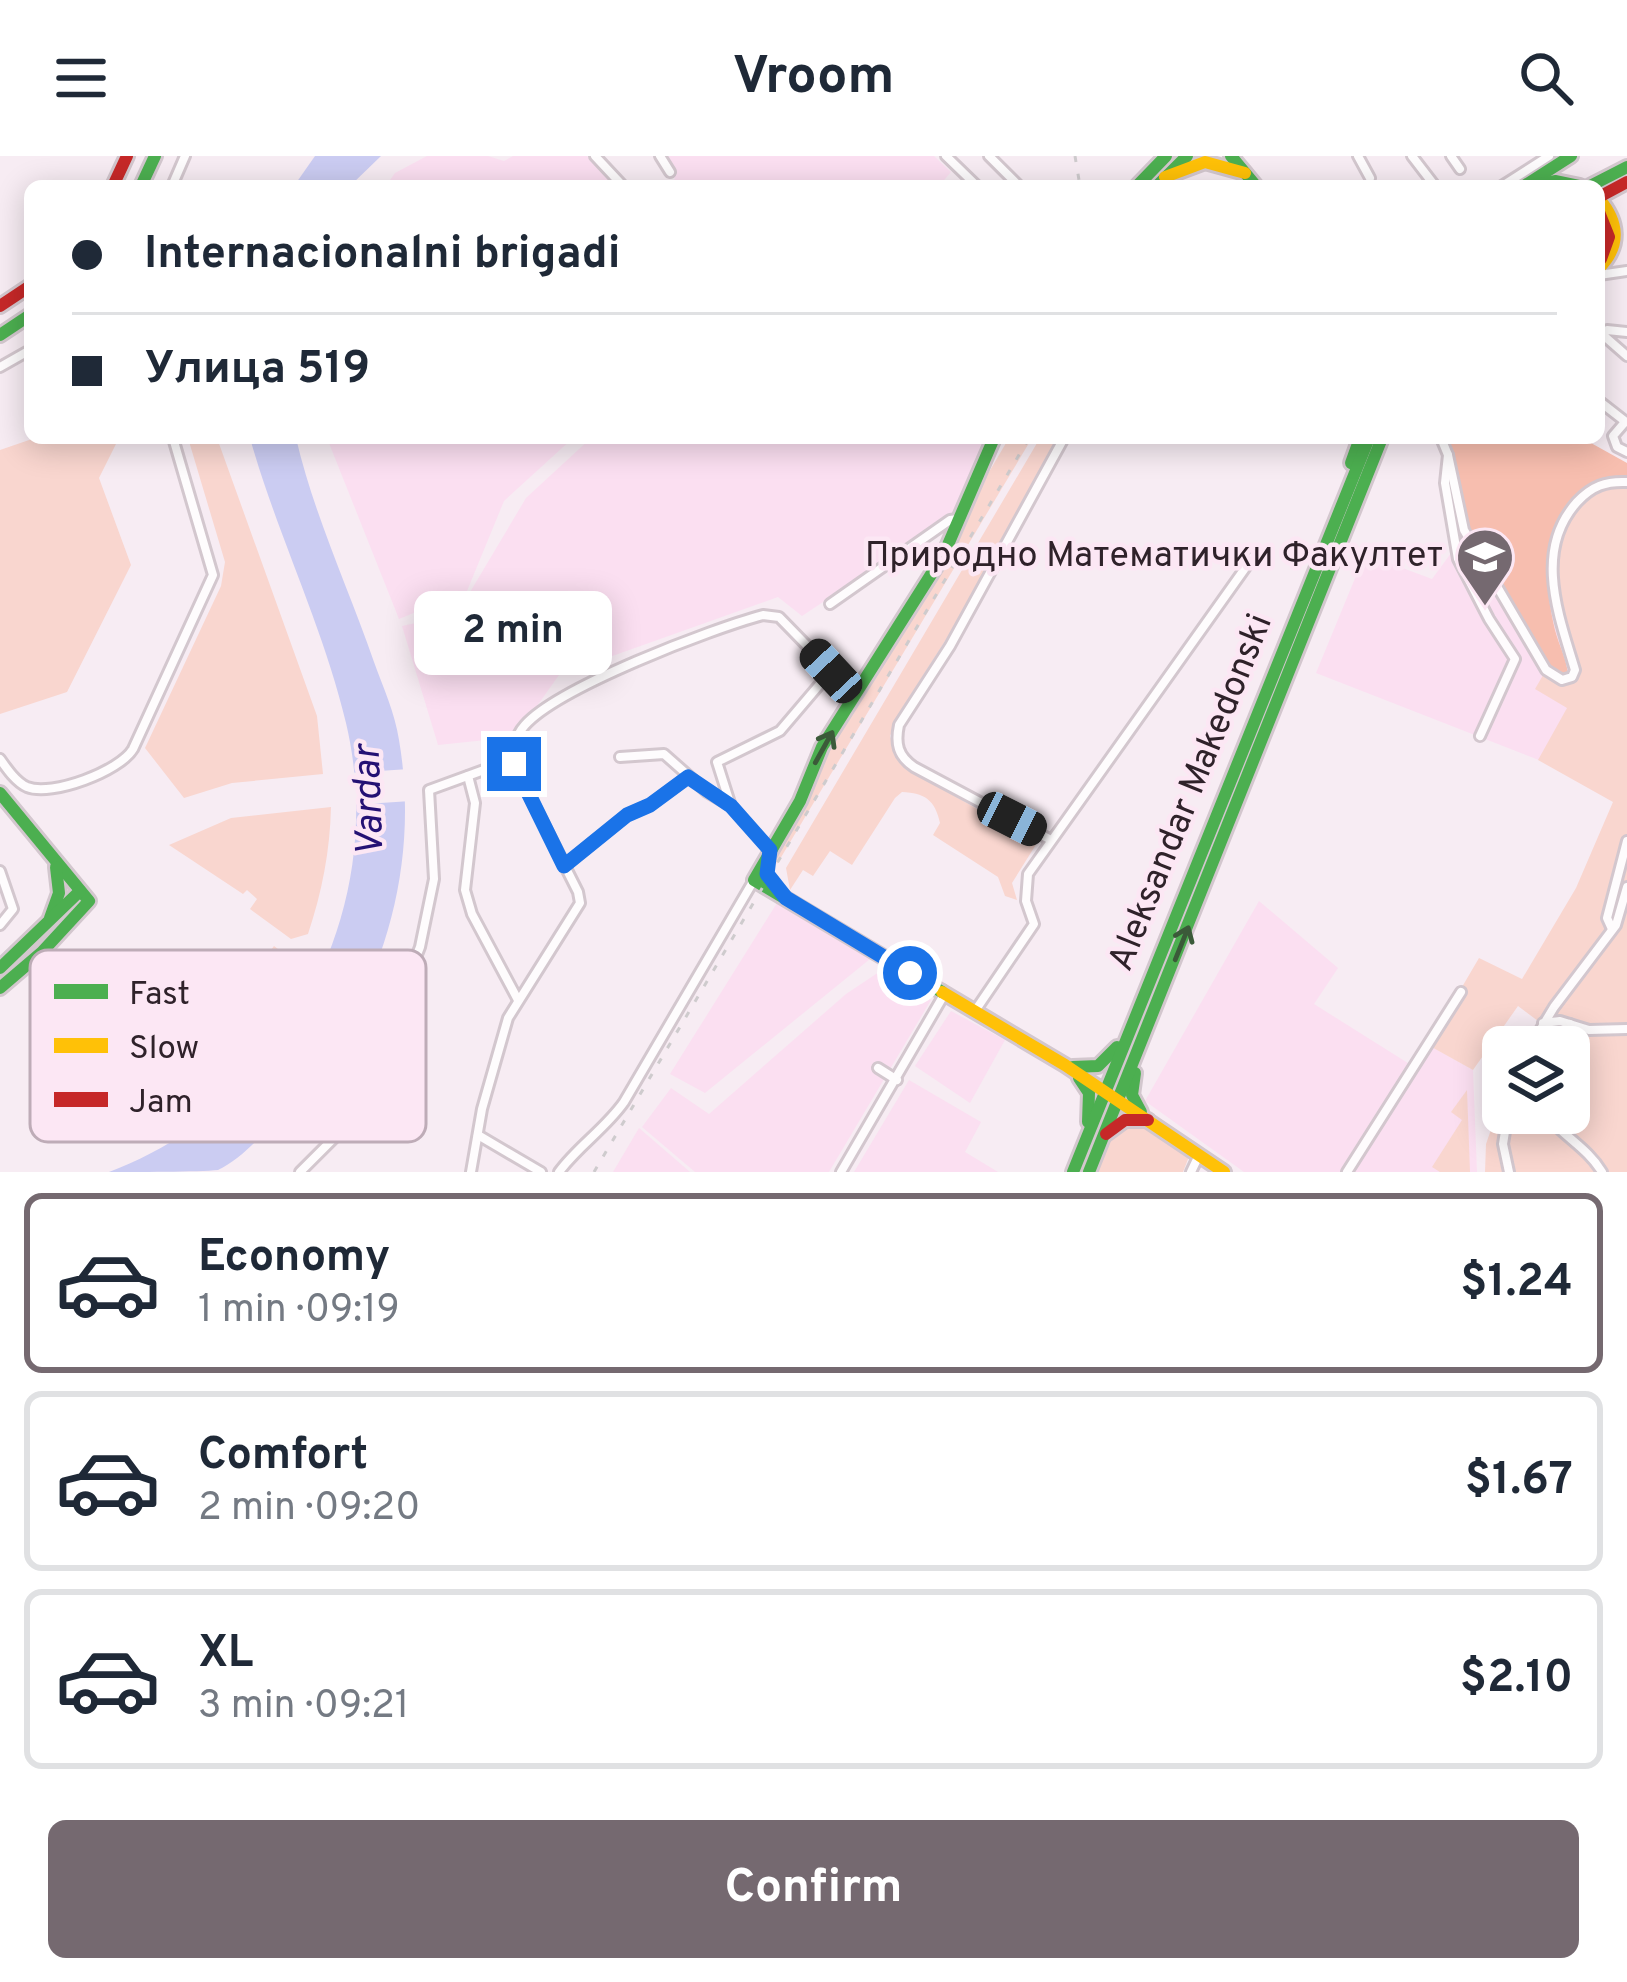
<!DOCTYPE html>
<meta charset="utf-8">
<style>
:root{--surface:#fff;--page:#f6f6f7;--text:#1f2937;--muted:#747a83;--line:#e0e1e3;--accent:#756970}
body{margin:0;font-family:Overpass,sans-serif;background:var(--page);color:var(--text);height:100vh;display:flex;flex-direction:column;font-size:45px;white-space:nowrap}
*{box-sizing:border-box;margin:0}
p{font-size:39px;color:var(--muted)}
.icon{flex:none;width:66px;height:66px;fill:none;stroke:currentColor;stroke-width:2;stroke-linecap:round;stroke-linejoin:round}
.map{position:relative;height:1016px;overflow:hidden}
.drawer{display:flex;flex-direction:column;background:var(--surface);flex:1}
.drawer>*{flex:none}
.guide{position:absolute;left:24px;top:24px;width:1581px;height:264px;border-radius:18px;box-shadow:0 6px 30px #0003;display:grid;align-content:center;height:264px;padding:0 48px;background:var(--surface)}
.buttons{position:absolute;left:1482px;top:870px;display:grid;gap:24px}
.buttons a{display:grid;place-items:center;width:108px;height:108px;border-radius:18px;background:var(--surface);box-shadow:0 6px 30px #0003;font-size:60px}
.end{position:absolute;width:54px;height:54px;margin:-27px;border:15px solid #1a73e8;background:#fff;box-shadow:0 0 0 6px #fff}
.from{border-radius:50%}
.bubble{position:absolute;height:84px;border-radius:18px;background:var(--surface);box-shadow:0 6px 30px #0003;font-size:39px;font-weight:700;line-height:84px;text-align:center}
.car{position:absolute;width:36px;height:72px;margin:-36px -18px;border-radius:15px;box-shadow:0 0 9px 3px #0007;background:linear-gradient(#222 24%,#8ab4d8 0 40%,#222 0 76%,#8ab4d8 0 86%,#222 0)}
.guide b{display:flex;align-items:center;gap:42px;height:114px;font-size:45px}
.guide b+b{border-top:3px solid var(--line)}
.guide i{width:30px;height:30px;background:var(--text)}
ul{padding:21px 0 0;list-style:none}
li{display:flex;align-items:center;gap:36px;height:180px;margin:0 24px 18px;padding:0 24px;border:6px solid var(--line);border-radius:18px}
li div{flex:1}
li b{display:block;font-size:45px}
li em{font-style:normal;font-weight:700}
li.on{border-color:var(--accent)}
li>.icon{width:108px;height:108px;stroke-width:1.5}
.action{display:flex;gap:24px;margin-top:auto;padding:24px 48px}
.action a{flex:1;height:138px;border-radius:18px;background:var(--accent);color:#fff;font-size:48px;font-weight:700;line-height:138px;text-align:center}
header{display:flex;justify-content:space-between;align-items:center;height:156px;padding:0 48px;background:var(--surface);font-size:54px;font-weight:700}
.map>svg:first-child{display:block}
</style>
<header><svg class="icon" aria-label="menu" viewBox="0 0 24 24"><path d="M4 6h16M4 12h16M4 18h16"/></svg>Vroom<svg class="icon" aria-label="search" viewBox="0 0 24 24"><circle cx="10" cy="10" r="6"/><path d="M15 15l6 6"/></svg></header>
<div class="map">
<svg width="1627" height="1016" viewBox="0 0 1627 1016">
<rect width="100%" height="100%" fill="#f7ecf3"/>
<!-- built -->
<g fill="#fbdff1">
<polygon points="427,0 488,0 504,5 513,0 587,0 618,30 386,30 395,17"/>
<polygon points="662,0 934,0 951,16 939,30 663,30 675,23"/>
<polygon points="327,282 573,282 504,345 467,435 399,463"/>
<polygon points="591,282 985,282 954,359 802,460 778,441 559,519 515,581 438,589 402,470 457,458 526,342"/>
<polygon points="1627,310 1627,482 1549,608 1316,517 1365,398 1432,423 1507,321"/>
<polygon points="1259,745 1338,812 1314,848 1411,909 1342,1016 1244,1016 1145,945"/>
<polygon points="777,747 870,803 705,937 670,918"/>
<polygon points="882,814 931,844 829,1016 695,1016 642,971 671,932 709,958 846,838"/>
<polygon points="951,855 1005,884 970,947 915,910"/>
<polygon points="1430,890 1473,914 1477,1016 1350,1016"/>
<polygon points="909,924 981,966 965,996 998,1016 854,1016"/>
<polygon points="639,972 690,1016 613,1016"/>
</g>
<!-- green -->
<g fill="#f9d6cf">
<polygon points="35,282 119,282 99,322 131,409 67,536 0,558 0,294"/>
<polygon points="188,282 217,282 317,560 323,618 232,627 184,642 145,592 221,430 225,406"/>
<polygon points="1009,282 1032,282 777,708 772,695 821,601"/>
<path d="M1040 282H1059L961 460 903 551 890 580 898 604 916 618 1037 687 1012 727 1017 744 1005 740 998 721 933 679 940 667C935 644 925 637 902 636L895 642 852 709 830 695 813 720 803 714 790 734 786 712Z"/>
<path d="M1604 328 1627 329V1016H1485L1486 988 1503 939V957H1569V891H1526L1538 865 1518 850 1473 914 1428 889 1479 802 1522 823 1576 732 1613 646 1538 604 1567 552 1535 533 1546 514 1562 524 1575 518C1561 470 1536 395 1574 352 1582 343 1594 336 1604 328Z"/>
<path d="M331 651C330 695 322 736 308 778L291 783 250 753 257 743 247 734 243 738 169 689 231 662Z"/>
<polygon points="274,790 294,805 278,826 283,831 236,891 205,866 253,807 258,811"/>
<polygon points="1467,934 1470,1016 1440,1016 1432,1011 1462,964 1451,956"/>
<polygon points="1126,967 1144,968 1190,998 1183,1016 1095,1016 1109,980"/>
</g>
<!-- forest -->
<path fill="#f7beaf" d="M1443 282H1582L1627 307V322C1605 322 1584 330 1570 348 1541 386 1545 430 1555 474 1559 490 1567 503 1568 519L1564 521 1548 513 1472 385Z"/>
<!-- water -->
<g fill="#cbccf2">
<polygon points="315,0 381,0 350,30 294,30"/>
<path d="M250 282H296C314 359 348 431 374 506 383 531 395 557 399 584 422 718 378 854 286 953 267 974 243 1002 218 1014 200 1016 132 1016 109 1016 288 949 390 752 346 567 323 470 277 378 250 282Z"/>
</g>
<!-- pier -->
<polygon fill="#f7ecf3" points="409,613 411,645 350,649 349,617"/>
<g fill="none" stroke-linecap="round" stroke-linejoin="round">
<!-- street casing -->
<g stroke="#d3c7ce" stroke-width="14">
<g id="street">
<polyline points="595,0 623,30"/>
<polyline points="660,0 670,16"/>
<polyline points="946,0 977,30"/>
<polyline points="989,0 1019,30"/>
<polyline points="1358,0 1370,22"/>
<polyline points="1412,0 1435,30"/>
<polyline points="1451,0 1460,13"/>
<polyline points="172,30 185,0"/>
<polyline points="1502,30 1549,0"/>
<polyline points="1599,119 1627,115"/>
<polyline points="1627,176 1607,174 1603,179 1627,200"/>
<polyline points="0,211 30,194"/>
<polyline points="1599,245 1626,266"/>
<polyline points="1625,266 1613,280 1617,291 1627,296"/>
<polyline points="1441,282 1448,299 1445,327 1458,403 1489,463 1515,503 1480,580"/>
<path d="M1448 299 1464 374 1546 514 1562 524 1572 521 1575 514C1559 460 1533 395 1577 346 1592 330 1606 325 1627 326"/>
<polyline points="830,448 950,364 958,363"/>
<polyline points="620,601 664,598 707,636 731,650 770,694"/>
<path d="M0 603C7 613 16 626 27 631 52 641 120 615 133 593L213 419 173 282"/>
<polyline points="468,620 475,647 465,734 472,758 518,844"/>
<polyline points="731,650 717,606 780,575 831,515"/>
<path d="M1051 684 914 611C898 600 895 588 899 569L950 490 1064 282"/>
<polyline points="564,710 627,659 650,649 688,621"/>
<polyline points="0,715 13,753 0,769"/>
<polyline points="1612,773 1607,762 1627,685"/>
<polyline points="975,855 1034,768 1026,745 1028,718 1253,401"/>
<polyline points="1543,867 1560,865 1589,874 1627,873"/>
<polyline points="1530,891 1554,851 1616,769 1627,731"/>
<polyline points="1566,891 1566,875 1570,868"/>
<polyline points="878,912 897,924"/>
<polyline points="1508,957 1503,988 1509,1016"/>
<path d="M1545 957C1562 980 1587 991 1602 1016"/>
<polyline points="478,979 541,1016"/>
<polyline points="300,1016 360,956 370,938 376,903 420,791 434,723 429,634 514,603"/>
<path d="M471 1016 482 953 508 862 580 747 578 736 516 613C513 597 513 582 525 569 559 531 711 473 763 459L779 461 855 539"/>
<path d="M559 1016C578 990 605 973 624 946L754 724"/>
<polyline points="841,1016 945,837"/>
<polyline points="1191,1016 1199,999"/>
<polyline points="1347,1016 1461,836"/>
</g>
</g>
<!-- fast casing -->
<g stroke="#d3c7ce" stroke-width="18">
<g id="fast">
<polyline points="1231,0 1256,30"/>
<polyline points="141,30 155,0"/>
<polyline points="1137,30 1166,0"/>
<polyline points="1157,30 1187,0"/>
<polyline points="1524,30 1571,0"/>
<polyline points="1530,30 1556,25 1580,30"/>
<polyline points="1590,30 1627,11"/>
<polyline points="0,179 30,159"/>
<polyline points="1351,307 1360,282"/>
<polyline points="0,637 89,745 42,796 0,832"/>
<polyline points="50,762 59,737 56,711"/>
<polyline points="0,812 80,735"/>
<polyline points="942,836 754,724 800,645 822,591 944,398 994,282"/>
<polyline points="1073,911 1098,910 1117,891"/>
<polyline points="1135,917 1132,939 1141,956"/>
<polyline points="1079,922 1089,937 1088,966"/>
<polyline points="1073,1016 1369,282"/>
<polyline points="1089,1016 1382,282"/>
</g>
</g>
<!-- slow casing -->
<g stroke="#d3c7ce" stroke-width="18">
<g id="slow">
<polyline points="1165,21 1205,6 1245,17"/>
<path d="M1599 43C1619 66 1621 90 1599 112"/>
<polyline points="942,836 1065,909 1224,1016"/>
</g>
</g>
<!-- jam casing -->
<g stroke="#d3c7ce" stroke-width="18">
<g id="jam">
<polyline points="113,30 127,0"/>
<polyline points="1599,41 1627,26"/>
<polyline points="1599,56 1609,81 1601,103"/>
<polyline points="0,150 30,130"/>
<polyline points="1106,978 1125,964 1148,964"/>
</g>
</g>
<!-- street -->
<use href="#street" stroke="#fefcfd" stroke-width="8"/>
<!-- fast -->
<use href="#fast" stroke="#4caf50" stroke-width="12"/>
<!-- slow -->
<use href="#slow" stroke="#ffc107" stroke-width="12"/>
<!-- jam -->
<use href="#jam" stroke="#c62828" stroke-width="12"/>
<!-- rail -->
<g stroke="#cecbcd" stroke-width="3" stroke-dasharray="6 12" stroke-linecap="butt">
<polyline points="1075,0 1080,30"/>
<polyline points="594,1016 1029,282"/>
</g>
</g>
<!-- one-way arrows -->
<defs><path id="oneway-shaft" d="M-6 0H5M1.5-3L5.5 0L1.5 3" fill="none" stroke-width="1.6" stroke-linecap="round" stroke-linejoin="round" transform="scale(3)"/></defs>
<g stroke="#3b5a39">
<use href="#oneway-shaft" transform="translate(824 591) rotate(-61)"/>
<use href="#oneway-shaft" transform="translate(1182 787) rotate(-68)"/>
</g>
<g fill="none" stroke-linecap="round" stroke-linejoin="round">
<!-- route -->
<polyline stroke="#1a73e8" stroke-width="15" points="514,608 564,710 627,659 650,649 688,621 731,650 770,694 767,718 786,742 910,817"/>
</g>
<!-- icons -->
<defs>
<g id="university-pin" transform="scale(3)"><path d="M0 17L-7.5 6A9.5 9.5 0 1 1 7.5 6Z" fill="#756970" stroke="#fce7f4"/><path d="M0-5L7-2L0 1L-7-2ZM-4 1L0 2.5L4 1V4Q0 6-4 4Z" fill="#fff"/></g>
</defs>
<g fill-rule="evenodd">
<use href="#university-pin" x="1485" y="401"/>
</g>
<g text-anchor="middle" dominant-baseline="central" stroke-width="9" stroke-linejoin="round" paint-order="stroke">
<!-- poi labels -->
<g font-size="36" fill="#2f222a" stroke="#fce7f4" text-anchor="end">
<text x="1443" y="401">Природно Математички Факултет</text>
</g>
<!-- street labels -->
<g font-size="36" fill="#2f222a" stroke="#fce7f4">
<text transform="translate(1192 637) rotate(-68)">Aleksandar Makedonski</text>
</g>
<!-- water labels -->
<g font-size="39" font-style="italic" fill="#241174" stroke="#fce7f4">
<text transform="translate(371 645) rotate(-92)">Vardar</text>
</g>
</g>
<!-- legend -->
<rect x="30" y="794" width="396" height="192" rx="18" fill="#fce7f4" stroke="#beacb7" stroke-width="3"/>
<rect x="54" y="828" width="54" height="15" fill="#4caf50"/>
<rect x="54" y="882" width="54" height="15" fill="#ffc107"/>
<rect x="54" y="936" width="54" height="15" fill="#c62828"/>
<g font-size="33" fill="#2f222a">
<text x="129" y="848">Fast</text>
<text x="129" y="902">Slow</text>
<text x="129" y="956">Jam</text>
</g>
</svg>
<div class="buttons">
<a><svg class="icon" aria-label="layers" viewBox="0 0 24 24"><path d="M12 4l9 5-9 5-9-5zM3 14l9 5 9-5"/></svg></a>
</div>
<i class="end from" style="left:910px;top:817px"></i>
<i class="end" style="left:514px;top:608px"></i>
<div class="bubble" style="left:414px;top:435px;width:198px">2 min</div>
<i class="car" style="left:831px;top:515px;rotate:317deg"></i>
<i class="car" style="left:1012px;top:663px;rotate:117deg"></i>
<div class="guide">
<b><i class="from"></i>Internacionalni brigadi</b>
<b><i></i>Улица 519</b>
</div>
</div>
<section class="drawer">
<ul>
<li class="on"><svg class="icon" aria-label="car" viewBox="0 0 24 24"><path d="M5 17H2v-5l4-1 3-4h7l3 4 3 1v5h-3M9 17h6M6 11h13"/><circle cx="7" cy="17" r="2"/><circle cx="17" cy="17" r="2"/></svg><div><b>Economy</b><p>1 min · 09:19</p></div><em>$1.24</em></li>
<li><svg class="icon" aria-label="car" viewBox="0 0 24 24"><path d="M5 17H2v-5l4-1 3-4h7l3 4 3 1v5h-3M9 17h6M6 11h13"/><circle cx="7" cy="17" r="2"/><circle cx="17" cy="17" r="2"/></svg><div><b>Comfort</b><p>2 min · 09:20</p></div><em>$1.67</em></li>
<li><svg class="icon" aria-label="car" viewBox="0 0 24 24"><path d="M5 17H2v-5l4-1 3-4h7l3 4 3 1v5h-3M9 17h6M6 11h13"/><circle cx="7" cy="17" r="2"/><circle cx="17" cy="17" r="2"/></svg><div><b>XL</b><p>3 min · 09:21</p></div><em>$2.10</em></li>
</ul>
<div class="action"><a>Confirm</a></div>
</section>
